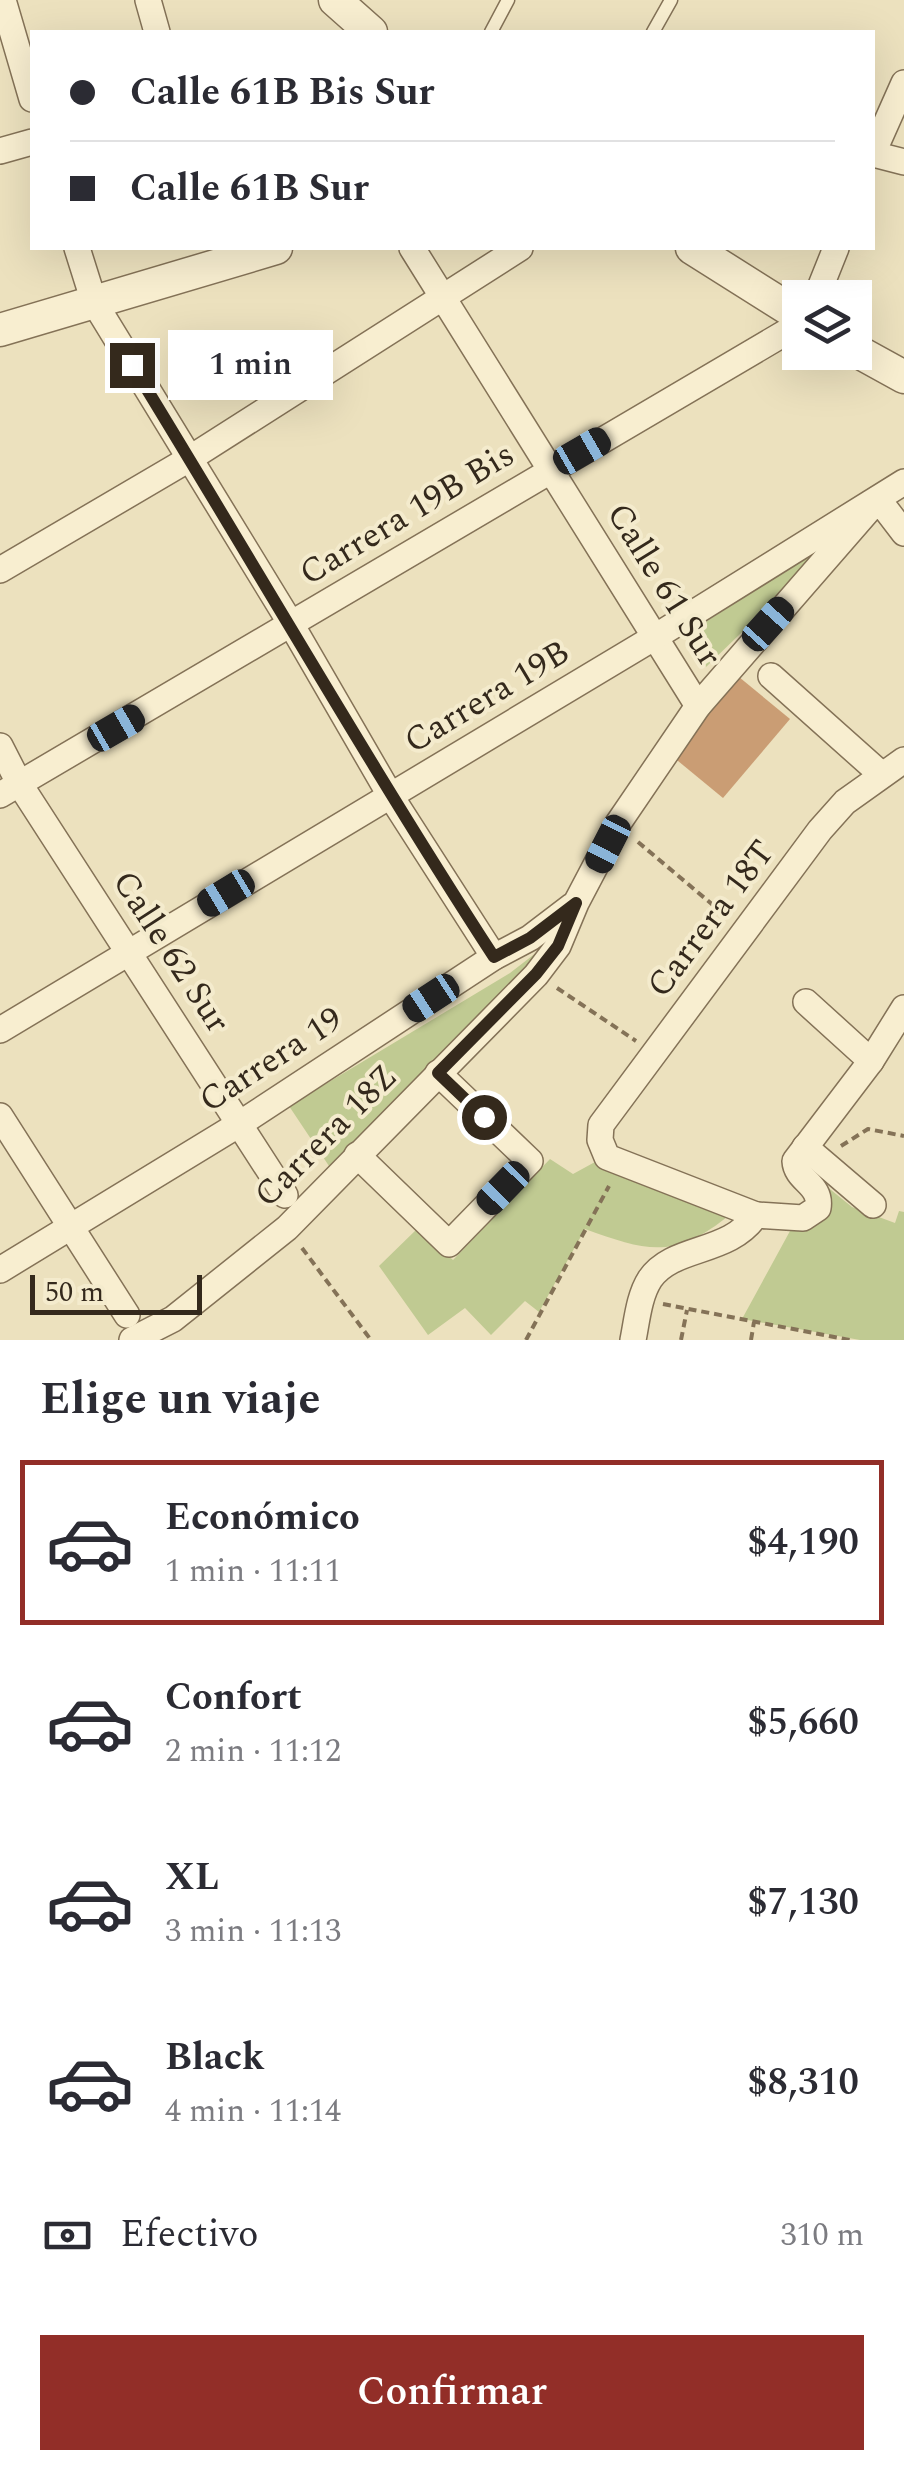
<!DOCTYPE html>
<html lang="es">
<meta charset="utf-8">
<style>
:root{--surface:#fff;--page:#f2f2f3;--text:#2b2b33;--muted:#7c7c81;--line:#e1e1e2;--accent:#922e28}
body{margin:0;font-family:Spectral,serif;background:var(--page);color:var(--text);height:100vh;display:flex;flex-direction:column;font-size:38px;white-space:nowrap}
*{box-sizing:border-box;margin:0}
p{font-size:32px;color:var(--muted)}
.icon{flex:none;width:55px;height:55px;fill:none;stroke:currentColor;stroke-width:2;stroke-linecap:round;stroke-linejoin:round}
.map{position:relative;height:1340px;overflow:hidden}
.drawer{display:flex;flex-direction:column;background:var(--surface);flex:1}
.drawer>*{flex:none}
.banner{position:absolute;left:30px;top:30px;width:845px;height:220px;border-radius:0px;box-shadow:0 10px 40px #0002;display:grid;align-content:center;height:220px;padding:0 40px;background:var(--surface)}
.fabs{position:absolute;left:782px;top:280px;display:grid;gap:20px}
.fabs a{display:grid;place-items:center;width:90px;height:90px;border-radius:0px;background:var(--surface);box-shadow:0 10px 40px #0002;font-size:50px}
.scale{position:absolute;left:30px;bottom:25px;width:172px;box-sizing:border-box;padding-left:10px;border:5px solid #34291c;border-top:0;font-size:28px;line-height:35px;white-space:nowrap;color:#34291c;-webkit-text-stroke:8px #f4ebcd;paint-order:stroke}
.end{position:absolute;width:45px;height:45px;margin:-22px;border:12px solid #34291c;background:#fff;box-shadow:0 0 0 5px #fff}
.from{border-radius:50%}
.bubble{position:absolute;height:70px;border-radius:0px;background:var(--surface);box-shadow:0 10px 40px #0002;font-size:32px;font-weight:600;line-height:70px;text-align:center}
.car{position:absolute;width:30px;height:60px;margin:-30px -15px;border-radius:12px;box-shadow:0 0 8px 2px #0007;background:linear-gradient(#222 24%,#8ab4d8 0 40%,#222 0 76%,#8ab4d8 0 86%,#222 0)}
.banner b{display:flex;align-items:center;gap:35px;height:95px;font-size:38px}
.banner b+b{border-top:2px solid var(--line)}
.banner i{width:25px;height:25px;background:var(--text)}
ul{padding:0;list-style:none}
li{display:flex;align-items:center;gap:30px;height:165px;margin:0 20px 15px;padding:0 20px;border:5px solid transparent;border-radius:0px}
li div{flex:1}
li b{display:block;font-size:38px}
li em{font-style:normal;font-weight:600}
li.selected{border-color:var(--accent)}
li>.icon{width:90px;height:90px;stroke-width:1.5}
h2{padding:0 40px;font-size:45px;line-height:120px}
.pay{display:flex;align-items:center;gap:25px;height:110px;padding:0 40px;font-size:38px}
.pay p{margin-inline-start:auto}
.action{display:flex;gap:20px;margin-top:auto;padding:20px 40px}
.action a{flex:1;height:115px;border-radius:0px;background:var(--accent);color:#fff;font-size:40px;font-weight:600;line-height:115px;text-align:center}
.map>svg:first-child{display:block}
</style>
<div class="map">
<svg width="904" height="1340" viewBox="0 0 904 1340">
<rect width="100%" height="100%" fill="#ece1be"/>
<!-- green -->
<g fill="#c0ca92">
<polygon points="841,536 706,667 688,633"/>
<polygon points="550,942 543,953 331,1169 289,1106 510,973"/>
<path d="M550 1159 573 1174 595 1162 732 1213C675 1260 649 1252 585 1229L539 1312 525 1301 491 1335 465 1308 428 1335 379 1266 418 1228 453 1260Z"/>
<polygon points="820,1181 852,1207 895,1223 899,1211 904,1212 904,1340 860,1340 742,1319 790,1231 807,1228"/>
</g>
<!-- building -->
<polygon fill="#ca9d74" points="739,677 790,719 723,798 672,756"/>
<g fill="none" stroke-linecap="round" stroke-linejoin="round">
<!-- service casing -->
<g stroke="#847257" stroke-width="15">
<g id="service">
<polyline points="491,32 508,0"/>
<polyline points="653,32 671,0"/>
</g>
</g>
<!-- minor casing -->
<g stroke="#847257" stroke-width="28">
<g id="minor">
<polyline points="3,0 32,99"/>
<polyline points="148,0 157,32"/>
<polyline points="0,151 32,142"/>
<polyline points="873,154 904,162"/>
<polyline points="872,155 904,83"/>
<polyline points="77,248 94,302 291,624 390,795 494,957"/>
<polyline points="412,248 698,706"/>
<polyline points="816,298 836,248"/>
<polyline points="0,570 189,459 520,248"/>
<polyline points="771,676 882,775"/>
<polyline points="0,746 19,783 285,1195"/>
<polyline points="0,795 800,324"/>
<polyline points="806,1002 871,1061"/>
<polyline points="0,1030 655,637 904,482"/>
<polyline points="0,1116 127,1315"/>
<polyline points="805,1147 873,1205"/>
<polyline points="357,1155 449,1244 530,1161 438,1073"/>
<polyline points="756,1215 607,1157 600,1140 601,1125 820,830 845,802 904,760"/>
<polyline points="0,1270 241,1123 494,957 530,938 572,906"/>
<polyline points="132,1340 173,1319 287,1228 536,975 558,946 576,903 617,825 698,706 878,499 904,533"/>
<path d="M633 1340C637 1320 639 1296 650 1279 673 1245 729 1255 756 1215L803 1218 818 1208C822 1184 796 1181 795 1161L871 1061 904 1008"/>
</g>
</g>
<!-- tertiary casing -->
<g stroke="#847257" stroke-width="35">
<g id="tertiary">
<polyline points="335,0 371,32"/>
<polyline points="692,248 800,316"/>
<polyline points="0,330 276,248"/>
<polyline points="855,350 904,377"/>
</g>
</g>
<!-- path -->
<g stroke="#847257" stroke-width="4" stroke-dasharray="8 5" stroke-linecap="butt">
<polyline points="638,842 726,916"/>
<polyline points="557,988 636,1041"/>
<polyline points="841,1146 868,1129 904,1136"/>
<polyline points="302,1248 371,1340"/>
<polyline points="663,1304 850,1340"/>
<polyline points="526,1340 609,1186"/>
<polyline points="681,1340 687,1310"/>
<polyline points="751,1340 754,1322"/>
</g>
<!-- service -->
<use href="#service" stroke="#f8eed0" stroke-width="12"/>
<!-- minor -->
<use href="#minor" stroke="#f8eed0" stroke-width="25"/>
<!-- tertiary -->
<use href="#tertiary" stroke="#f8eed0" stroke-width="32"/>
</g>
<g fill="none" stroke-linecap="round" stroke-linejoin="round">
<!-- route -->
<path stroke="#34291c" stroke-width="12" d="M132 365C253 562 368 763 494 957L530 938 576 903 558 946 536 974 438 1073 484 1117"/>
</g>
<g text-anchor="middle" dominant-baseline="central" stroke-width="8" stroke-linejoin="round" paint-order="stroke">
<!-- street labels -->
<g font-size="35" fill="#34291c" stroke="#f4ebcd">
<text transform="translate(407 514) rotate(-31)">Carrera 19B Bis</text>
<text transform="translate(664 585) rotate(58)">Calle 61 Sur</text>
<text transform="translate(487 697) rotate(-31)">Carrera 19B</text>
<text transform="translate(711 919) rotate(-53)">Carrera 18T</text>
<text transform="translate(171 952) rotate(57)">Calle 62 Sur</text>
<text transform="translate(271 1060) rotate(-33)">Carrera 19</text>
<text transform="translate(326 1136) rotate(-45)">Carrera 18Z</text>
</g>
</g>
</svg>
<div class="fabs">
<a><svg class="icon" aria-label="layers" viewBox="0 0 24 24"><path d="M12 4l9 5-9 5-9-5zM3 14l9 5 9-5"/></svg></a>
</div>
<div class="scale">50 m</div>
<i class="end from" style="left:484px;top:1117px"></i>
<i class="end" style="left:132px;top:365px"></i>
<div class="bubble" style="left:168px;top:330px;width:165px">1 min</div>
<i class="car" style="left:582px;top:451px;rotate:60deg"></i>
<i class="car" style="left:768px;top:624px;rotate:42deg"></i>
<i class="car" style="left:116px;top:728px;rotate:60deg"></i>
<i class="car" style="left:608px;top:844px;rotate:207deg"></i>
<i class="car" style="left:226px;top:893px;rotate:239deg"></i>
<i class="car" style="left:431px;top:998px;rotate:237deg"></i>
<i class="car" style="left:503px;top:1188px;rotate:224deg"></i>
<div class="banner">
<b><i class="from"></i>Calle 61B Bis Sur</b>
<b><i></i>Calle 61B Sur</b>
</div>
</div>
<section class="drawer">
<h2>Elige un viaje</h2>
<ul>
<li class="selected"><svg class="icon" aria-label="car" viewBox="0 0 24 24"><path d="M5 17H2v-5l4-1 3-4h7l3 4 3 1v5h-3M9 17h6M6 11h13"/><circle cx="7" cy="17" r="2"/><circle cx="17" cy="17" r="2"/></svg><div><b>Económico</b><p>1 min · 11:11</p></div><em>$4,190</em></li>
<li><svg class="icon" aria-label="car" viewBox="0 0 24 24"><path d="M5 17H2v-5l4-1 3-4h7l3 4 3 1v5h-3M9 17h6M6 11h13"/><circle cx="7" cy="17" r="2"/><circle cx="17" cy="17" r="2"/></svg><div><b>Confort</b><p>2 min · 11:12</p></div><em>$5,660</em></li>
<li><svg class="icon" aria-label="car" viewBox="0 0 24 24"><path d="M5 17H2v-5l4-1 3-4h7l3 4 3 1v5h-3M9 17h6M6 11h13"/><circle cx="7" cy="17" r="2"/><circle cx="17" cy="17" r="2"/></svg><div><b>XL</b><p>3 min · 11:13</p></div><em>$7,130</em></li>
<li><svg class="icon" aria-label="car" viewBox="0 0 24 24"><path d="M5 17H2v-5l4-1 3-4h7l3 4 3 1v5h-3M9 17h6M6 11h13"/><circle cx="7" cy="17" r="2"/><circle cx="17" cy="17" r="2"/></svg><div><b>Black</b><p>4 min · 11:14</p></div><em>$8,310</em></li>
</ul>
<div class="pay"><svg class="icon" aria-label="cash" viewBox="0 0 24 24"><path d="M3 7h18v10H3z"/><circle cx="12" cy="12" r="2"/></svg>Efectivo<p>310 m</p></div>
<div class="action"><a>Confirmar</a></div>
</section>
